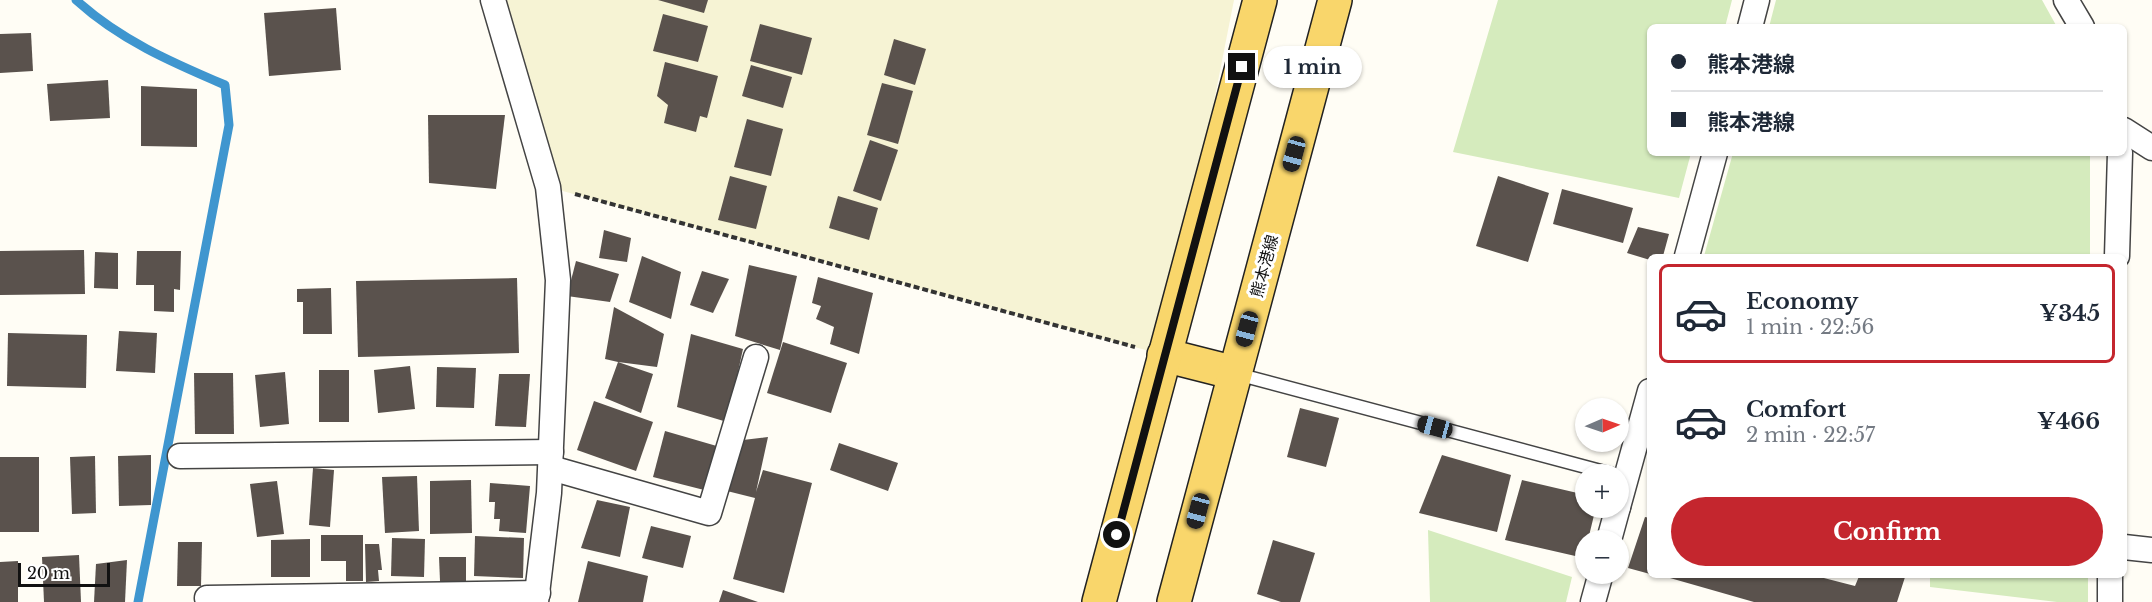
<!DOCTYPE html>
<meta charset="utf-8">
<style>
:root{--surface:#fff;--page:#f6f6f7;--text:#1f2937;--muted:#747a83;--line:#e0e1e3;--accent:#c4262e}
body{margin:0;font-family:"Libre Baskerville","Noto Sans JP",serif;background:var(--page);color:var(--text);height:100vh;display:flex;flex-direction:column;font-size:22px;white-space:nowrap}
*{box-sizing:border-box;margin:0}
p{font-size:20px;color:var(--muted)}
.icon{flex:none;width:33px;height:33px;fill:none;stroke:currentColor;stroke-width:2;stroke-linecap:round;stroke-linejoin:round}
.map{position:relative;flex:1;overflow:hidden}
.panel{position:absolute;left:1647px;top:254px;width:480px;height:324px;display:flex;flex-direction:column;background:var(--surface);border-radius:9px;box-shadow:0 2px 4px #0004}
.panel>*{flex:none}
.banner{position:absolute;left:1647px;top:24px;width:480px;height:132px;border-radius:9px;box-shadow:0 2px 4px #0004;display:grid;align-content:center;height:132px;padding:0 24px;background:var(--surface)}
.needle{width:39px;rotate:88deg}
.fabs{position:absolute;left:1575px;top:398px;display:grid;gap:12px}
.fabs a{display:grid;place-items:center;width:54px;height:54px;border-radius:50%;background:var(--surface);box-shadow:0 2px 4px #0004;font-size:30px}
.scale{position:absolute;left:18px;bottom:15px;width:92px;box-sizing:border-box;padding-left:6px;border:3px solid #111;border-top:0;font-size:16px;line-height:21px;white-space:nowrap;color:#111;-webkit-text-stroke:4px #fff;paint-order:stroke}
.end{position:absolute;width:27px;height:27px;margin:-14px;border:8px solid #111;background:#fff;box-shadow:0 0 0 3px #fff}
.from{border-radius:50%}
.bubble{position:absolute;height:42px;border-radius:21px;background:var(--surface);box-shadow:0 2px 4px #0004;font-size:20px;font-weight:800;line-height:42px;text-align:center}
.car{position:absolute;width:18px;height:36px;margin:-18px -9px;border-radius:8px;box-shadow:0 0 4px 2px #0007;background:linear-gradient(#222 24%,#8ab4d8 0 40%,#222 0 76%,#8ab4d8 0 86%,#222 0)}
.banner b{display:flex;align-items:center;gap:21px;height:57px;font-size:22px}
.banner b+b{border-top:2px solid var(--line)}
.banner i{width:15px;height:15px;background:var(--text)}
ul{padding:10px 0 0;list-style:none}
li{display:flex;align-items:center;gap:18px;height:99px;margin:0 12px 9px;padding:0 12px;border:3px solid transparent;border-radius:9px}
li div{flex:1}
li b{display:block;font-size:22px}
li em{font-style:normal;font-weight:800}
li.active{border-color:var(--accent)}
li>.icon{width:54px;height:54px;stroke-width:1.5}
.cta{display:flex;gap:12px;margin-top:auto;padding:12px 24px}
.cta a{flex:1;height:69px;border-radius:36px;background:var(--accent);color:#fff;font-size:24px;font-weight:800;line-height:69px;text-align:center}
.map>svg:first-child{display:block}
</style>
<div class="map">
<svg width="2152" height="602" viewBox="0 0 2152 602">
<rect width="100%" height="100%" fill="#fffdf5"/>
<!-- farmland -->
<polygon fill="#f6f3d4" points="493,0 1234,0 1164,355 548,187"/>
<!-- green -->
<g fill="#d5ebbd">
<polygon points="1498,0 1732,0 1725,27 1650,27 1650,153 1691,153 1679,198 1453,152"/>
<polygon points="1776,0 2042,0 2057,27 1769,27"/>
<polygon points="1733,153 2090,153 2090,256 1704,256"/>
<polygon points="1428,530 1572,577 1566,602 1430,602"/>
<polygon points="1930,575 2088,575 2088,602 2057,602 1930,587"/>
</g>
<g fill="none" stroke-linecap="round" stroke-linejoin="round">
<!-- stream -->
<path stroke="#3f96cf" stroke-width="9" d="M76 0C120 40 171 62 225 85L229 125 138 602"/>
</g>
<!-- building -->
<g fill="#5a524d">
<polygon points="658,0 708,0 704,13"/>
<polygon points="336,8 341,70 269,76 264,13"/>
<polygon points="663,14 708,26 698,62 653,51"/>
<polygon points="760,24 812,38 802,75 750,61"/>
<polygon points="31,33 33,71 0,73 0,34"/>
<polygon points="894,39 926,49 915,85 884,75"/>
<polygon points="665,62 718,76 707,118 700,116 696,132 664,123 668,105 657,96"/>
<polygon points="751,65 792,77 783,108 742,96"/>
<polygon points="108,80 110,118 50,121 47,84"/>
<polygon points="882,83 913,91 898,144 867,135"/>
<polygon points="141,86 197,89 197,147 141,146"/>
<polygon points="428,115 505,115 496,189 429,183"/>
<polygon points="747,119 783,129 771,176 734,167"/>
<polygon points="870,140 898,150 881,201 853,191"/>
<polygon points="730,176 767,186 756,229 718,220"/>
<polygon points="1498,176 1549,193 1528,262 1476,246"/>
<polygon points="1562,189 1633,208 1623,243 1553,224"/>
<polygon points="838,196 878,208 869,240 829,228"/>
<polygon points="1638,227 1669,234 1663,256 1650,256 1650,260 1627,253"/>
<polygon points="604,230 631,238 627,262 599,258"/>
<polygon points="84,250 85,294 0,295 0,251"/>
<polygon points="137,251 181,251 180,290 174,289 174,312 154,311 154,285 136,285"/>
<polygon points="95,252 118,253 118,289 94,288"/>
<polygon points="642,256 681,272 671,319 629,302"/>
<polygon points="576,261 619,274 610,302 567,296"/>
<polygon points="749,265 797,276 780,350 735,336"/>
<polygon points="702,271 729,279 713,313 690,305"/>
<polygon points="818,277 873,293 859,354 830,344 834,327 816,319 821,306 812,303"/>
<polygon points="517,278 519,353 358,357 356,281"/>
<polygon points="331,288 332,334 303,334 303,302 297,302 297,289"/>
<polygon points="614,307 664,334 657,367 618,362 653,374 641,413 605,398 618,362 605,359"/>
<polygon points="119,331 157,333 155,373 116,371"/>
<polygon points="8,333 87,335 86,388 7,386"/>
<polygon points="691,334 743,349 727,422 677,407"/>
<polygon points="783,342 847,363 831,413 767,393"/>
<polygon points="410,366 415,409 378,413 374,370"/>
<polygon points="437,367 476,368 474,408 436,407"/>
<rect x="319" y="370" width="30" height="52"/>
<polygon points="285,372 289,424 260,427 255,375"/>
<polygon points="194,373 233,373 234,434 195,434"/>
<polygon points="499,374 530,374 526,427 495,426"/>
<polygon points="594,401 653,422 636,471 577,450"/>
<polygon points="1300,408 1339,418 1326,467 1287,457"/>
<polygon points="665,431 727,449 712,492 653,477"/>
<polygon points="768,437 756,492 763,470 812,483 784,593 733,579 755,498 723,490 743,440"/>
<polygon points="839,443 898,463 888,491 830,470"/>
<polygon points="151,455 151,505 119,506 118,456"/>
<polygon points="1442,455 1511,475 1497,532 1419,513"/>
<polygon points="95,456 96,513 72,514 70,457"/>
<rect x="0" y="457" width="39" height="75"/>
<polygon points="313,468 334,470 330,527 309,525"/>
<polygon points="417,476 419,531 385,533 382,477"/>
<polygon points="471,480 472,533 430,534 430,481"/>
<polygon points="1522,480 1586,495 1586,507 1596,507 1588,540 1586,540 1584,558 1505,540"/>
<polygon points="277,481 284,534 257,537 250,484"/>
<polygon points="490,483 530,486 526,533 499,531 500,519 494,519 495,502 489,502"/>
<polygon points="597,500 630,507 620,557 581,548"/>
<polygon points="1645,517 1650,518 1650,574 1628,568"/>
<polygon points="651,526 691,536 683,568 642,558"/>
<polygon points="321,535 363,535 363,581 346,581 346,561 321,561"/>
<polygon points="475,536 524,538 523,578 474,576"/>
<polygon points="392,538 425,539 424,577 391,576"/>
<polygon points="310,539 310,577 271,577 271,540"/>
<polygon points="1273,540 1315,553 1300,602 1281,602 1257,594"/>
<polygon points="178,542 202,542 201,586 177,586"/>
<polygon points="365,544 379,544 382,570 378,570 379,581 366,582"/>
<polygon points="79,555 81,602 44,602 42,557"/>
<polygon points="439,557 466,557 466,581 440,581"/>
<polygon points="127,560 125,602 94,602 96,564"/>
<polygon points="18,561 18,602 0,602 0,562"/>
<polygon points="588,561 648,576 643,602 578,602"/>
<polygon points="1656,574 1819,574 1820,577 1855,586 1860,574 1906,574 1897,602 1754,602"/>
<polygon points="723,590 758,602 719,602"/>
</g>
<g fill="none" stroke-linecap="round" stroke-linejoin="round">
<!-- lane casing -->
<g stroke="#444" stroke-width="15">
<polyline id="lane" points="1237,374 1612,474"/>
</g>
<!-- street casing -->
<g stroke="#444" stroke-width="27">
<g id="street">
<polyline points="493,0 548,187 558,280 549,493 536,602"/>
<polyline points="2066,0 2082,27"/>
<polyline points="1750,27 1757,0"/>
<polyline points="2124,130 2152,148"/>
<polyline points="1687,256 1715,153"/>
<polyline points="2117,256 2120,153"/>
<polyline points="180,456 551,452"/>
<polyline points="551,468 709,513 756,357"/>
<polyline points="1618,507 1650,391"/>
<polyline points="1609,540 1618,507"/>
<polyline points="2124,547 2152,550"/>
<polyline points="207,598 538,593"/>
<polyline points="1593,602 1601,573"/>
<polyline points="2110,602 2110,574"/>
</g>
</g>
<!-- primary casing -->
<g stroke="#222" stroke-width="36">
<g id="primary">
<polyline points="1164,355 1235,373"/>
<polyline points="1099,602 1260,0"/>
<polyline points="1174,602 1335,0"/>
</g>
</g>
<!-- path -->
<polyline stroke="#333" stroke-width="4" stroke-dasharray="6 3" stroke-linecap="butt" points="575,194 1135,347"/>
<!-- lane -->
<use href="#lane" stroke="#fff" stroke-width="12"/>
<!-- street -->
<use href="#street" stroke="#fff" stroke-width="24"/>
<!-- primary -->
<use href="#primary" stroke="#f9d66b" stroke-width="33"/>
</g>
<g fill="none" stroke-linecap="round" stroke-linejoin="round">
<!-- route -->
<polyline stroke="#111" stroke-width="8" points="1117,535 1242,67"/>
</g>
<g text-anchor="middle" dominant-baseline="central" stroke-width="6" stroke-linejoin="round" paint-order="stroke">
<!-- street labels -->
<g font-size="16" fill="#111" stroke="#fff">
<text transform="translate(1264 266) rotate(-75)">熊本港線</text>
</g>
</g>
</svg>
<div class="fabs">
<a><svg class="needle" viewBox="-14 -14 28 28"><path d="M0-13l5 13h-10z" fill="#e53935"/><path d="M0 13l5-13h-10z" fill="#747a83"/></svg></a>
<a>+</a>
<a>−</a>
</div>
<div class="scale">20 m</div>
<i class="end from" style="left:1117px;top:535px"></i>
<i class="end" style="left:1242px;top:67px"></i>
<div class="bubble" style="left:1263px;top:46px;width:99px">1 min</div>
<i class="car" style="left:1294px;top:154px;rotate:195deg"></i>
<i class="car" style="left:1247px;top:329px;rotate:195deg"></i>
<i class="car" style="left:1435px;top:427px;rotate:285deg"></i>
<i class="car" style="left:1198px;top:511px;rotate:195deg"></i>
<div class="banner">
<b><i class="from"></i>熊本港線</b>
<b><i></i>熊本港線</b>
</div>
<section class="panel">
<ul>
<li class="active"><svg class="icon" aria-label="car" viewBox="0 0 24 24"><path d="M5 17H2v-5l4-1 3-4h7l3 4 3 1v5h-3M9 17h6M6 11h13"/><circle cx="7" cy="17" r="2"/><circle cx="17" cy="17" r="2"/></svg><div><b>Economy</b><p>1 min · 22:56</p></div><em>¥345</em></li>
<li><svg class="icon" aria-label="car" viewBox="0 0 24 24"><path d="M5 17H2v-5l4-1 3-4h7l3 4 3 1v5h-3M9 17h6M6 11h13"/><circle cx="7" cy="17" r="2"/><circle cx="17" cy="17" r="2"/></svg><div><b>Comfort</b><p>2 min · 22:57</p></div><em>¥466</em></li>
</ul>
<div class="cta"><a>Confirm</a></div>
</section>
</div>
